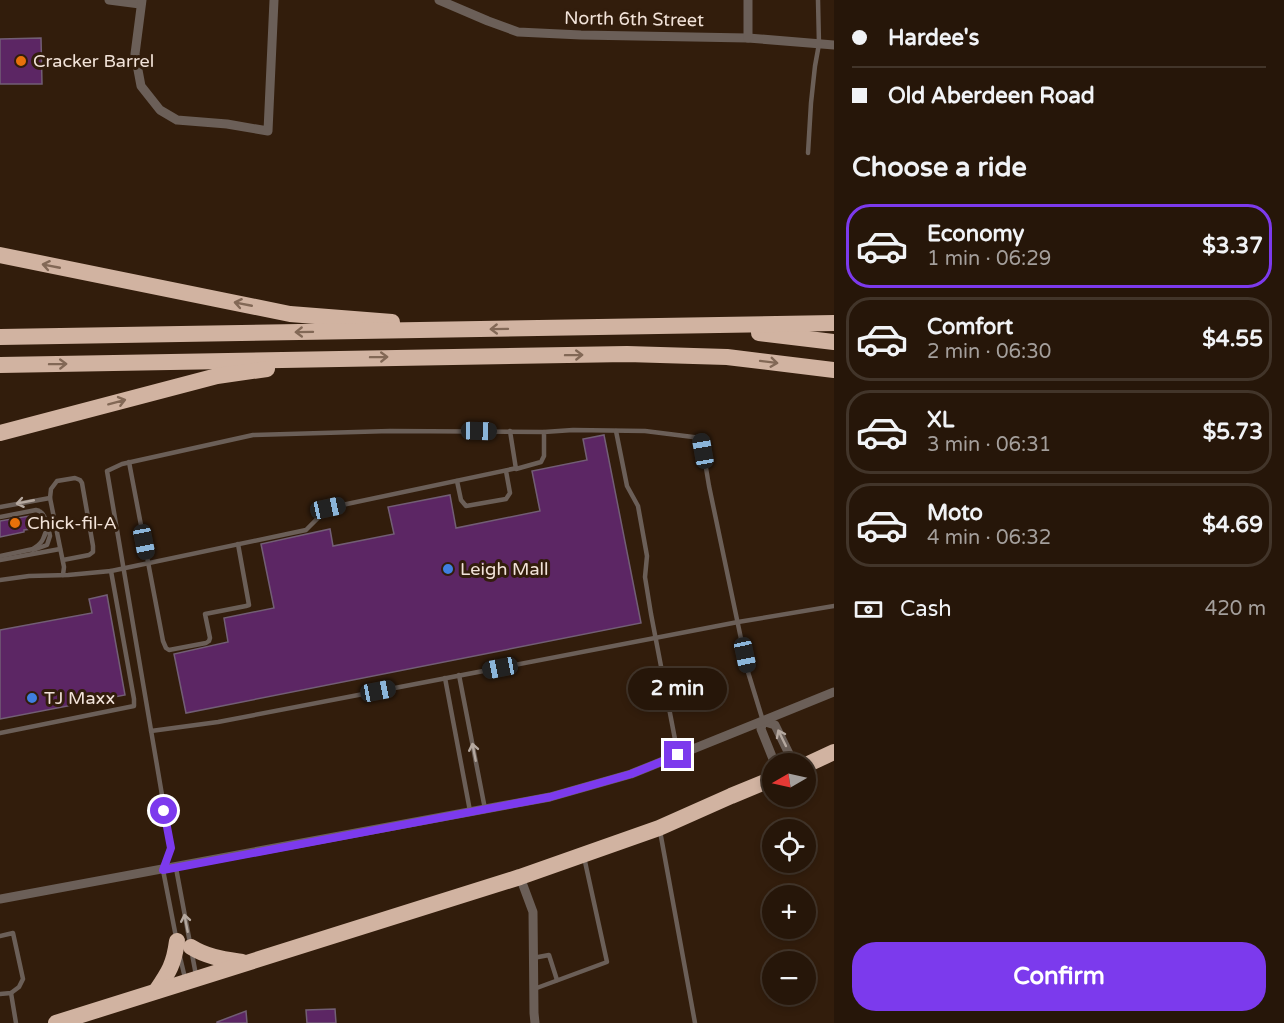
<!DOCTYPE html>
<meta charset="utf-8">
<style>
:root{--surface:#261609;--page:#2e1f12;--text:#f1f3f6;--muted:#a49f9c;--line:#42352a;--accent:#7c3aed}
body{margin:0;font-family:"Varela Round",sans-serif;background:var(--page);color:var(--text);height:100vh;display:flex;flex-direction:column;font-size:22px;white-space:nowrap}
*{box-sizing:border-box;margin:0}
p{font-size:20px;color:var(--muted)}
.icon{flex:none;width:33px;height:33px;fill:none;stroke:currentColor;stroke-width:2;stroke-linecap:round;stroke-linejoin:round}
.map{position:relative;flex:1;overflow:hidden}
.panel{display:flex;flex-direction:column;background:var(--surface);width:450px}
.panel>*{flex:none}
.top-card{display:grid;align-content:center;height:132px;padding:0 18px;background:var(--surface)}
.needle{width:39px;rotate:261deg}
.buttons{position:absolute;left:762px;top:753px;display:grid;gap:12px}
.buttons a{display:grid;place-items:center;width:54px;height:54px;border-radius:50%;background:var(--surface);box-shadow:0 3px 9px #0003,0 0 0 2px var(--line);font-size:30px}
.end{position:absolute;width:27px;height:27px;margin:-14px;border:8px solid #7c3aed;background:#fff;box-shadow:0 0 0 3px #fff}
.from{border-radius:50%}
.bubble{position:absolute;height:42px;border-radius:21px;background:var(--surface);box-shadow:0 3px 9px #0003,0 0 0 2px var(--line);font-size:20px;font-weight:800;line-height:42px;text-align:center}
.car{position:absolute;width:18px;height:36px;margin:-18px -9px;border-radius:8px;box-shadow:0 0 4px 2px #0007;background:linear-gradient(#222 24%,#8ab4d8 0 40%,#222 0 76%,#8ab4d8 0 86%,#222 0)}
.top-card b{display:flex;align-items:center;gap:21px;height:57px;font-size:22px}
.top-card b+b{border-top:2px solid var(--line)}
.top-card i{width:15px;height:15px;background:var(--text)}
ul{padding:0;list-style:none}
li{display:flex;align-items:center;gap:18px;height:84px;margin:0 12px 9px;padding:0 6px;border:3px solid var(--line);border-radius:24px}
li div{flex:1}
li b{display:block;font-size:22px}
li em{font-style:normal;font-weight:800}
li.on{border-color:var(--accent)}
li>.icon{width:54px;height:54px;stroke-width:1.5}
h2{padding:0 18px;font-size:27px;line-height:72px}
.pay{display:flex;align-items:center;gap:15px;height:66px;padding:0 18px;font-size:22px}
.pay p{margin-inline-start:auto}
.action{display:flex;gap:12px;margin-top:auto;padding:12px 18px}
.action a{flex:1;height:69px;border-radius:24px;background:var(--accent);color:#fff;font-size:24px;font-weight:800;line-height:69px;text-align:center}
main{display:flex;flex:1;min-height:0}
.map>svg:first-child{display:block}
</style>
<main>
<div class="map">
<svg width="834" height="1023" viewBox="0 0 834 1023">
<rect width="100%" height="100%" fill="#321d0c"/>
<!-- building -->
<g fill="#5c2664" stroke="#725e75" stroke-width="1.5">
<polygon points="41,38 42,84 0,84 0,39"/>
<polygon points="604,435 641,623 186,713 174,654 228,642 224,618 274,608 261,544 330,529 333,546 394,534 388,507 450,495 456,528 540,511 532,471 587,460 583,439"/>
<polygon points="29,516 31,529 24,530 24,532 0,537 0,521"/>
<polygon points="107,595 125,695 0,719 0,630 92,613 89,599"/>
<polygon points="335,1009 336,1023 307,1023 306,1010"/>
<polygon points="246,1011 247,1023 217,1023 217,1022"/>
</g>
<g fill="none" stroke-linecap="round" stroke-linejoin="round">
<!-- lane -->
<g stroke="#6b5f58" stroke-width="4.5">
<polyline points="808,153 811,103 815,66 819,44 818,0"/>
<polyline points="510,431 516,469 541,462 544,456 544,432 573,430 645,431 701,438 709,486 748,672 763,721"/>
<polyline points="616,431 627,486 638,506 647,556 645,577 651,614 678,755"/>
<polyline points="129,462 163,641 166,648 169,650 206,643 209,641 210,638 205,614 246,606 249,605 238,544"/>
<polyline points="457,481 461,500 466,506 506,499 510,493 506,471"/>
<polyline points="0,507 50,498"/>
<path d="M0 517 36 510C48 512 48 530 43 539 41 544 37 546 33 549"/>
<polyline points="0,556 33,549 33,550 47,545 50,536 48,526"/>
<polyline points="0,560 60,549"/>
<polyline points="63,560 89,555 93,552 93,546 82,483 80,480 75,478 57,481 51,489 50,498 64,567 63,575"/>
<polyline points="111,571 306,530 328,508 517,468"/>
<polyline points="0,580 29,576 68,575 111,571 134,699 134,706 0,733"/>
<polyline points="459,675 485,809"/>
<polyline points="445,678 470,811"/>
<polyline points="151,731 218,722 738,622 834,606"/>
<polyline points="660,831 695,1023"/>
<polyline points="176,868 190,943"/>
<polyline points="0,936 13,933 23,979 19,987 11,993 0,994"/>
<polyline points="176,937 163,870 171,848 107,471 122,464 253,435 390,431 544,432"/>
<polyline points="192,954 196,975"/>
<polyline points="180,957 185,978"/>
<polyline points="533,958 549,955 557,980"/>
<polyline points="534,989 607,962 584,857"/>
<polyline points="11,993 16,1023"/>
</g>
<!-- street -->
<g stroke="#6b5f58" stroke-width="9">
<polyline points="109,0 140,4"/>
<polyline points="142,0 135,54 141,86 160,110 177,120 227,124 268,131 274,0"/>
<polyline points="439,0 488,21 518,32 581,35 748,38 834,45"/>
<polyline points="748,38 748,0"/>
<polyline points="775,764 761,729 763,721 775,725 794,764"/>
<polyline points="520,877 533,912 534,1013 535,1023"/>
<polyline points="0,899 550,797 631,774 834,692"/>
</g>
<!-- highway -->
<g stroke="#d1b3a1" stroke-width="16">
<polyline points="0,255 290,314 392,322"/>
<polyline points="759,333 834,342"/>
<polyline points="0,337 834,323"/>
<polyline points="0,365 627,354 727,357 834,370"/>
<polyline points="0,433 217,376 267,369"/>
<polyline points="806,765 834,752"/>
<path d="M191 947C207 957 223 959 242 962"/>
<path d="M156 991C169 972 174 964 177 941"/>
<polyline points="56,1023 520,877 659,828 731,796 772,779"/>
</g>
</g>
<!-- one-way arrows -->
<defs><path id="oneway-shaft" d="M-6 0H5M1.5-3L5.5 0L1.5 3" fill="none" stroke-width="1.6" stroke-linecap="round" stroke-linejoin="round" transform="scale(1.5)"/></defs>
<g stroke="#826856">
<use href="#oneway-shaft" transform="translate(51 266) rotate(-169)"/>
<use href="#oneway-shaft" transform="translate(243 304) rotate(-169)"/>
<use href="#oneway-shaft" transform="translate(499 329) rotate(179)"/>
<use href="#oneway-shaft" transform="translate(304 332) rotate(179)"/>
<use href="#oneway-shaft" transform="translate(574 355) rotate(-1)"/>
<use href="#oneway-shaft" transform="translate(379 357) rotate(-1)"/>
<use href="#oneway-shaft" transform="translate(769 362) rotate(7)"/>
<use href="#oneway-shaft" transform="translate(58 364) rotate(-1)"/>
<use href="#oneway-shaft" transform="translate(117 402) rotate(-15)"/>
</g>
<g stroke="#b5a89f">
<use href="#oneway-shaft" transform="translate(25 502) rotate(169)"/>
<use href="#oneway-shaft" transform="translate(782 738) rotate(-116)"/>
<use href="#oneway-shaft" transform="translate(474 752) rotate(-101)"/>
<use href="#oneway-shaft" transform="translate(186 923) rotate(-101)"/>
</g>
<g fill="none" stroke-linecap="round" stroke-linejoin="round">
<!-- route -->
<polyline stroke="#7c3aed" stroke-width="8" points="164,811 171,848 163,870 550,797 631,774 678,755"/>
</g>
<!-- markers -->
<g fill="#e8710a" stroke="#321d0c" stroke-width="2">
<circle cx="21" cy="61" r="6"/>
<circle cx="15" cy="523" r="6"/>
</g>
<g fill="#3f7fe0" stroke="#321d0c" stroke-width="2">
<circle cx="448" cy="569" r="6"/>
<circle cx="32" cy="698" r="6"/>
</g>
<g text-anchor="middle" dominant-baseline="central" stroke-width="6" stroke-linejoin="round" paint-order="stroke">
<!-- street labels -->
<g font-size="18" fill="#f2e3d9" stroke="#321d0c">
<text transform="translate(634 19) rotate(1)">North 6th Street</text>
</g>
<!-- poi labels -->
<g font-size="18" fill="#f2e3d9" stroke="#321d0c" text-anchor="start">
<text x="33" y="61">Cracker Barrel</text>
<text x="27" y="523">Chick-fil-A</text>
<text x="460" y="569">Leigh Mall</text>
<text x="44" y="698">TJ Maxx</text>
</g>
</g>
</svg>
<div class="buttons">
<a><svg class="needle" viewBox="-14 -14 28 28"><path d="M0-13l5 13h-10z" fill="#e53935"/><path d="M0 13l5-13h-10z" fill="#a49f9c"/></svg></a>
<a><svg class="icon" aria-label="locate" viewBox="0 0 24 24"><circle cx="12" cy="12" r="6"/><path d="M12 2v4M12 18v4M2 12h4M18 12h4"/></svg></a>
<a>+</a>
<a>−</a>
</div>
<i class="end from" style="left:164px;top:811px"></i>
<i class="end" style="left:678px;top:755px"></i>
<div class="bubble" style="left:628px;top:668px;width:99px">2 min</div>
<i class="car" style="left:479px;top:431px;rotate:91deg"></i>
<i class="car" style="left:703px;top:451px;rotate:350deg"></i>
<i class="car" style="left:328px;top:508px;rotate:78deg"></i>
<i class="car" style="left:144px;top:542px;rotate:169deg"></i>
<i class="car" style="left:745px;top:655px;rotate:168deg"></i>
<i class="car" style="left:500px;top:668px;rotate:259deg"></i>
<i class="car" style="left:378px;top:691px;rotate:79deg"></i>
</div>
<section class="panel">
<div class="top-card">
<b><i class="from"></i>Hardee's</b>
<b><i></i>Old Aberdeen Road</b>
</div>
<h2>Choose a ride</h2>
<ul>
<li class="on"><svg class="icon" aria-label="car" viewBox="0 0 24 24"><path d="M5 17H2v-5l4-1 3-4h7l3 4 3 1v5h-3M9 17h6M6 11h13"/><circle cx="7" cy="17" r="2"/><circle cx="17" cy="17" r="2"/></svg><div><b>Economy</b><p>1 min · 06:29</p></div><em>$3.37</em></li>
<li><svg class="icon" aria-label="car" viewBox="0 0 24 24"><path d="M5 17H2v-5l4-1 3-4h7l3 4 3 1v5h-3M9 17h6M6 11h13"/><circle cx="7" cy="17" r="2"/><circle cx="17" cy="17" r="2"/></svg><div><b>Comfort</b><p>2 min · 06:30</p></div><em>$4.55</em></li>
<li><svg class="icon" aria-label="car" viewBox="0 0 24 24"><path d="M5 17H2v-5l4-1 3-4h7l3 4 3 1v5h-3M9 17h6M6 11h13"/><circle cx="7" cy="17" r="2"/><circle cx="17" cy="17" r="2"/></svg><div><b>XL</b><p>3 min · 06:31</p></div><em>$5.73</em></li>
<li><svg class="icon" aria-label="car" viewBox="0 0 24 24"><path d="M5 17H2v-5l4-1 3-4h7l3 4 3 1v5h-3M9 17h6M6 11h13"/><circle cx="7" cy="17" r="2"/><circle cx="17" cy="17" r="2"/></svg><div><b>Moto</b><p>4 min · 06:32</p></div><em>$4.69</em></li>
</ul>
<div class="pay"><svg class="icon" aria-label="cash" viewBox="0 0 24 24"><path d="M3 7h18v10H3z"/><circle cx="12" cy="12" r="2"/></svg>Cash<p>420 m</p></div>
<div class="action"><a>Confirm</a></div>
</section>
</main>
